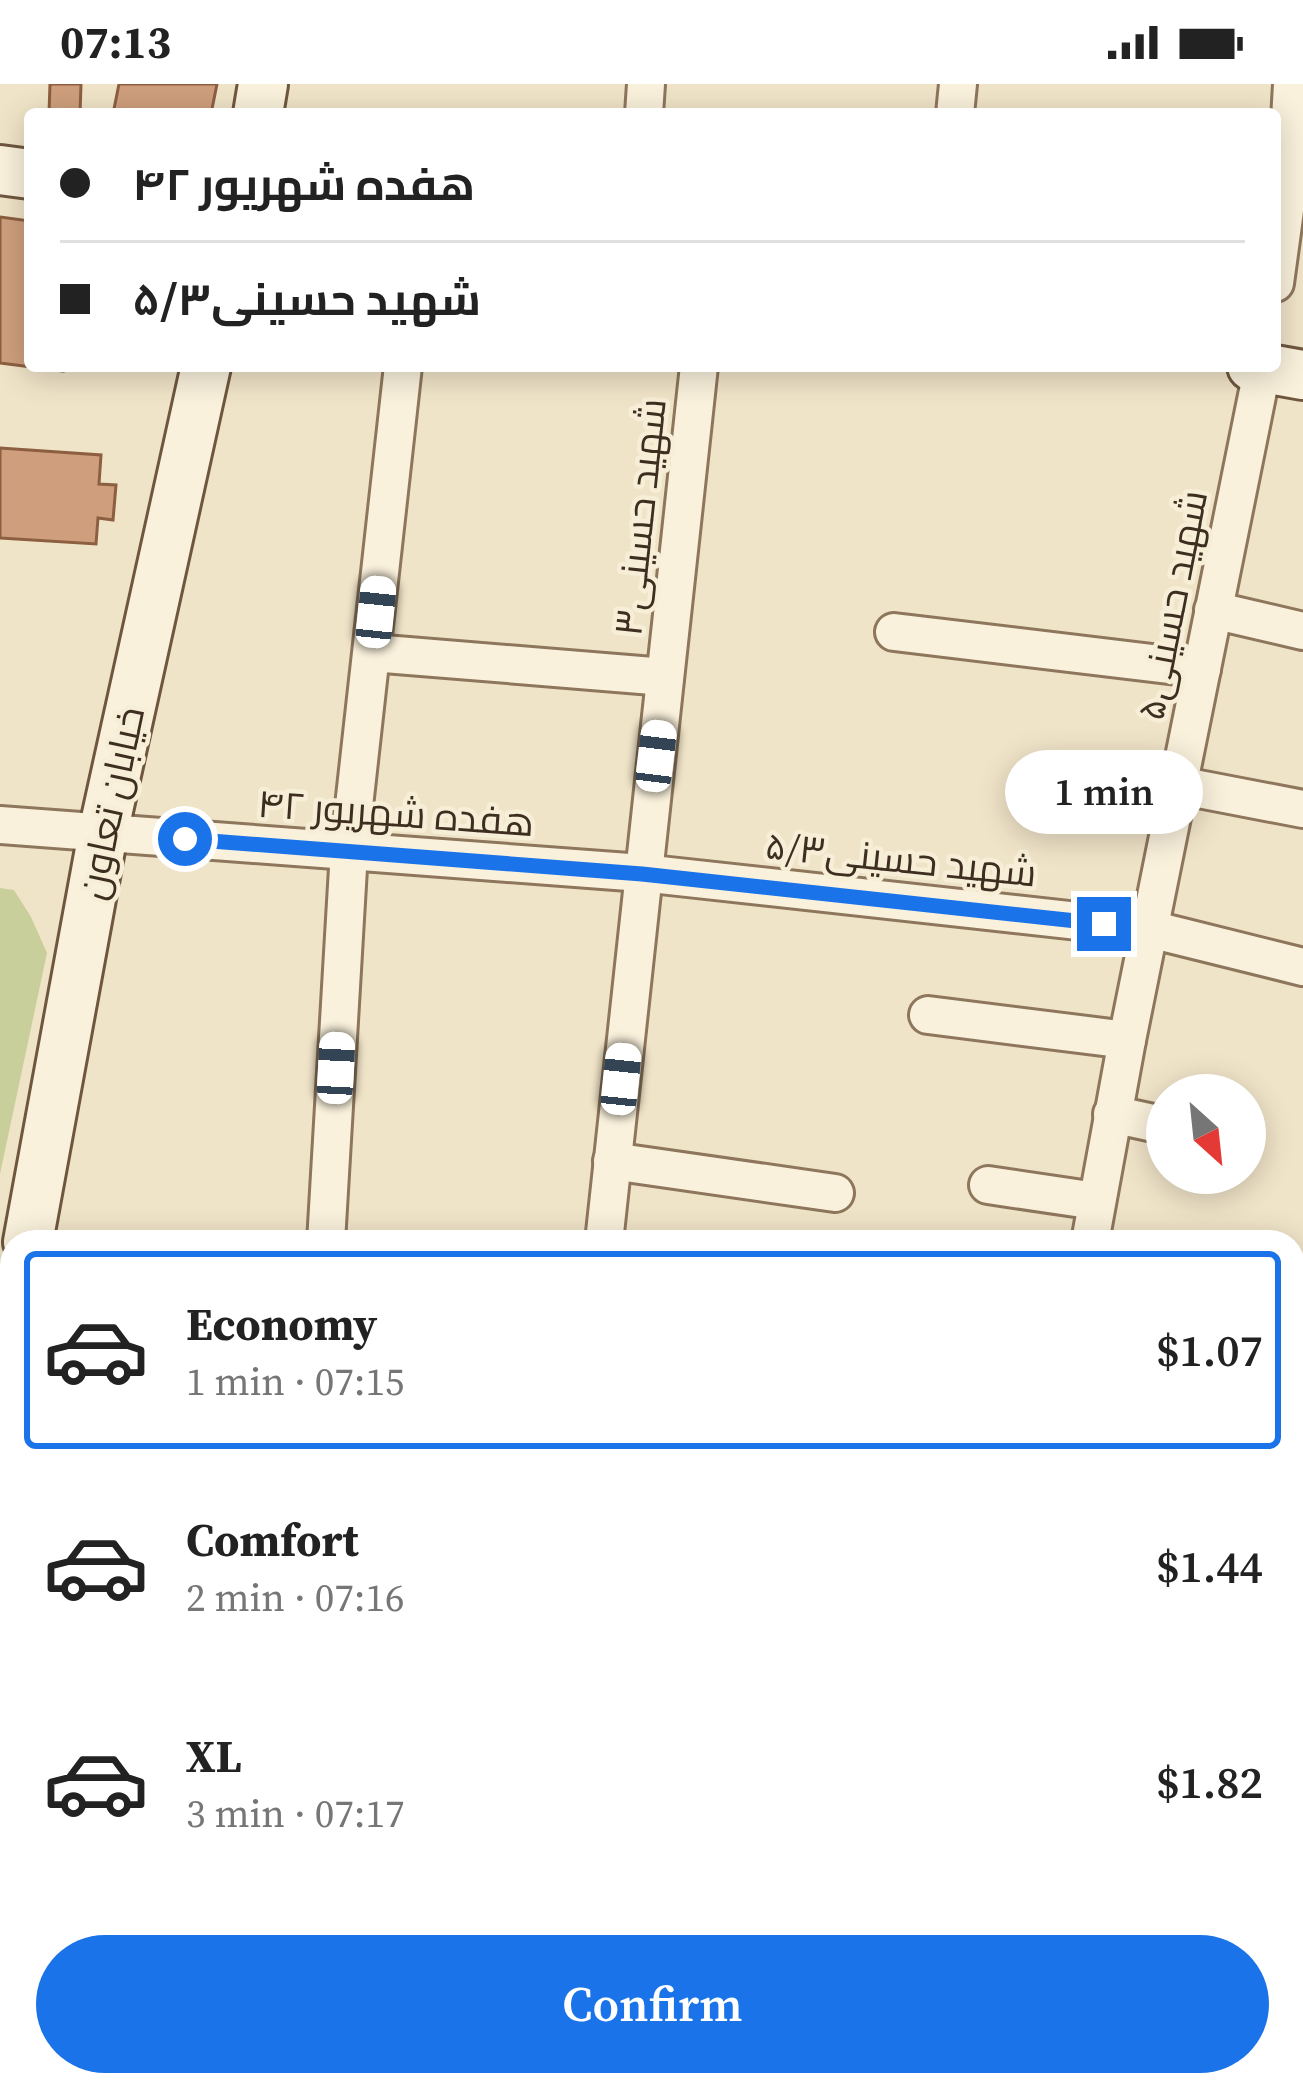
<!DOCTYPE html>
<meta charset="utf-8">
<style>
:root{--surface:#fff;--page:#f6f6f6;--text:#222;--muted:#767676;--line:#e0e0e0;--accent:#1a73e8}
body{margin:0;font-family:"Source Serif 4",Cairo,serif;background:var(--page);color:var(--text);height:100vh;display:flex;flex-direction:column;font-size:45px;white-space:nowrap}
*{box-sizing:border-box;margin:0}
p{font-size:39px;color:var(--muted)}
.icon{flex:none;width:66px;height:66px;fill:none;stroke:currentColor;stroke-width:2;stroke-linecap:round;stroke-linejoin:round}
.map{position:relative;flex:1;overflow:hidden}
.sheet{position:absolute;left:0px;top:1146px;width:1305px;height:867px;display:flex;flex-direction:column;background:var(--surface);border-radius:36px 36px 0 0;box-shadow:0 6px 30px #0003}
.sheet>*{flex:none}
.banner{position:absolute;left:24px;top:24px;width:1257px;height:264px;border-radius:12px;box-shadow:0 6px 30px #0003;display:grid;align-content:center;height:264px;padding:0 36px;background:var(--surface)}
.needle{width:78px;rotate:153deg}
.tools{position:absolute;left:1146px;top:990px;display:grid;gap:24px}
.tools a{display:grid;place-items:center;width:120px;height:120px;border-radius:50%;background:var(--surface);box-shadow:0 6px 30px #0003;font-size:60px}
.end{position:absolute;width:54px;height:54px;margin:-27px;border:15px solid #1a73e8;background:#fff;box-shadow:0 0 0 6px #fff}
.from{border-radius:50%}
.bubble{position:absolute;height:84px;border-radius:42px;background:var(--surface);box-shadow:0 6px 30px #0003;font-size:39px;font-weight:600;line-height:84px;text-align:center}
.car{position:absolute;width:36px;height:72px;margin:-36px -18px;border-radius:15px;box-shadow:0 0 9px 3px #0007;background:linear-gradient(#fff 24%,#345 0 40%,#fff 0 76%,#345 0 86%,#fff 0)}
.banner b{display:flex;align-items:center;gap:42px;height:114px;font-size:45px}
.banner b+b{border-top:3px solid var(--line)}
.banner i{width:30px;height:30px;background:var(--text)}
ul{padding:21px 0 0;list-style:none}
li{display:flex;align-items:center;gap:36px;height:198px;margin:0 24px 18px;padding:0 12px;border:6px solid transparent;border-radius:12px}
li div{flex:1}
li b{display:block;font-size:45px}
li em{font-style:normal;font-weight:600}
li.selected{border-color:var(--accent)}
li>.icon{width:108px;height:108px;stroke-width:1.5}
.cta{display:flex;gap:24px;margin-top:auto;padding:24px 36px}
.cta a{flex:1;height:138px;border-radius:72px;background:var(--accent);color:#fff;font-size:48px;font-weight:600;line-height:138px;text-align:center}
.status{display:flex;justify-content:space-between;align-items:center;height:84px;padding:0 60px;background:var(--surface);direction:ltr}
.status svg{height:33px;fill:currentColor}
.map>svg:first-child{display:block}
</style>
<div class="status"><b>07:13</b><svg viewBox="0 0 49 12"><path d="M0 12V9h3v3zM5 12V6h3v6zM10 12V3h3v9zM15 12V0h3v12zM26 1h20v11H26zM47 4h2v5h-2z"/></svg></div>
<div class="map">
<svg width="1303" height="2011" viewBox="0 0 1303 2011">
<rect width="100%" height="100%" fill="#f0e4c8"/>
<!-- green -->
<polygon fill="#c9cf9b" points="0,804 14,806 31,833 47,869 0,1090"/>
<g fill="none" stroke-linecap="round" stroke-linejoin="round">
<!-- canal -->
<g stroke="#a9c4bc" stroke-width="36">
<polyline points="1293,1329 1303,1314"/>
<polyline points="1040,2011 1044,2001"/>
</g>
</g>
<!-- building -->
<g fill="#cf9f7d" stroke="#8d5f41" stroke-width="3">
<polygon points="50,0 81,0 80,30 49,29"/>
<polygon points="119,0 217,0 211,30 113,30"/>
<polygon points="0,133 30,137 30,282 63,282 63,287 0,279"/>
<polygon points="0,364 101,371 99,400 116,401 113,436 98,434 96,460 0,454"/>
</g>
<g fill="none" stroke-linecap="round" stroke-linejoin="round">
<!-- street casing -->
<g stroke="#8d765c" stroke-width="42">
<g id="street">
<polyline points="644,30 646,0"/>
<polyline points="955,30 958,0"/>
<polyline points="1275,199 1285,126 1292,0"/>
<polyline points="1213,526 1303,547"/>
<polyline points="894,548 1202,585"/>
<polyline points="372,569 665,593"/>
<polyline points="1178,701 1303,725"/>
<polyline points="0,741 642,789 1150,845 1303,883"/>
<polyline points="928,931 1127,956"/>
<polyline points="1112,1030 1167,1042"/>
<polyline points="612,1077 835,1109"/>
<polyline points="988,1101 1096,1117"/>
<polyline points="326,1158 349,767 403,282"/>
<polyline points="604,1158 699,282"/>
<polyline points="1090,1158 1127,956 1263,282"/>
<polyline points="1303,1399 1303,1400"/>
<polyline points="1293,1669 1303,1671"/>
<polyline points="918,2001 954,2008"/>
<polyline points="227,2011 228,2001"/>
<polyline points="498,2011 500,2001"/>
<polyline points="1070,2011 1076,2001"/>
</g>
</g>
<!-- secondary casing -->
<g stroke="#6f573f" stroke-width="54">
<g id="secondary">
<polyline points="258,30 263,0"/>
<polyline points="0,86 30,90"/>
<polyline points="1252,282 1303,291"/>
<polyline points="28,1158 103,749 206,282"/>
<polyline points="0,1312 12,1247"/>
<polyline points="0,1706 12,1707"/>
<polyline points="1293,1832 1303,1833"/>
</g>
</g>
<!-- street -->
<use href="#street" stroke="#faf1dc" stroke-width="36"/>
<!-- secondary -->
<use href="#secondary" stroke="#faf1dc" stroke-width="48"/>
</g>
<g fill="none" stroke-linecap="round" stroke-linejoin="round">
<!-- route -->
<polyline stroke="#1a73e8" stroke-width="15" points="185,755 642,790 1104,840"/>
</g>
<g text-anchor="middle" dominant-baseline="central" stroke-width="9" stroke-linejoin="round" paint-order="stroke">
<!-- street labels -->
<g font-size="39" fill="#3d2e20" stroke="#f7eed8">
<text transform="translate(640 433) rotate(-84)">شهید حسینی۳</text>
<text transform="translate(1172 521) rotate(-79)">شهید حسینی۵</text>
<text transform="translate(111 719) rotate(-78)">خیابان تعاون</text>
<text transform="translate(396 729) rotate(4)">هفده شهریور ۴۲</text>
<text transform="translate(901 775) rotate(6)">شهید حسینی۵/۳</text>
</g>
</g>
</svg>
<div class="tools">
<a><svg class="needle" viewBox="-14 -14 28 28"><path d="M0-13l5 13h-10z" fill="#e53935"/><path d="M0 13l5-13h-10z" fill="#767676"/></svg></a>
</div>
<i class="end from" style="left:185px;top:755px"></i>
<i class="end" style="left:1104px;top:840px"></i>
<div class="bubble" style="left:1005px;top:666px;width:198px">1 min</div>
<i class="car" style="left:376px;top:528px;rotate:6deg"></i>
<i class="car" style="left:656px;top:672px;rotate:7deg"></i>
<i class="car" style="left:336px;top:984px;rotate:3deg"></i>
<i class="car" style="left:621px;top:995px;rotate:6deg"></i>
<div class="banner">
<b><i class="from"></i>هفده شهریور ۴۲</b>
<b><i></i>شهید حسینی۵/۳</b>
</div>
<section class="sheet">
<ul>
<li class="selected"><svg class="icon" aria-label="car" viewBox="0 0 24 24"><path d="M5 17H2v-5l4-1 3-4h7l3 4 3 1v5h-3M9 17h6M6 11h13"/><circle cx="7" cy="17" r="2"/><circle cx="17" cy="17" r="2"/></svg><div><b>Economy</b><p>1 min · 07:15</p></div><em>$1.07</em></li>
<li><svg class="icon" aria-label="car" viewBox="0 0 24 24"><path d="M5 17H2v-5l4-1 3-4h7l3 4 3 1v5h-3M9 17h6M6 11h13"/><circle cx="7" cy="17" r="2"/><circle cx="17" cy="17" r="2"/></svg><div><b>Comfort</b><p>2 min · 07:16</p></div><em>$1.44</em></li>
<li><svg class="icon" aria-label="car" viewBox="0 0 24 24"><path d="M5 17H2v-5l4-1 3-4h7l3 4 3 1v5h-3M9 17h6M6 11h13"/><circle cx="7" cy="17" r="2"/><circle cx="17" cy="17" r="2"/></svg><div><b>XL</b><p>3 min · 07:17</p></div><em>$1.82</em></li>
</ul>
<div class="cta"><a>Confirm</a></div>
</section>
</div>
